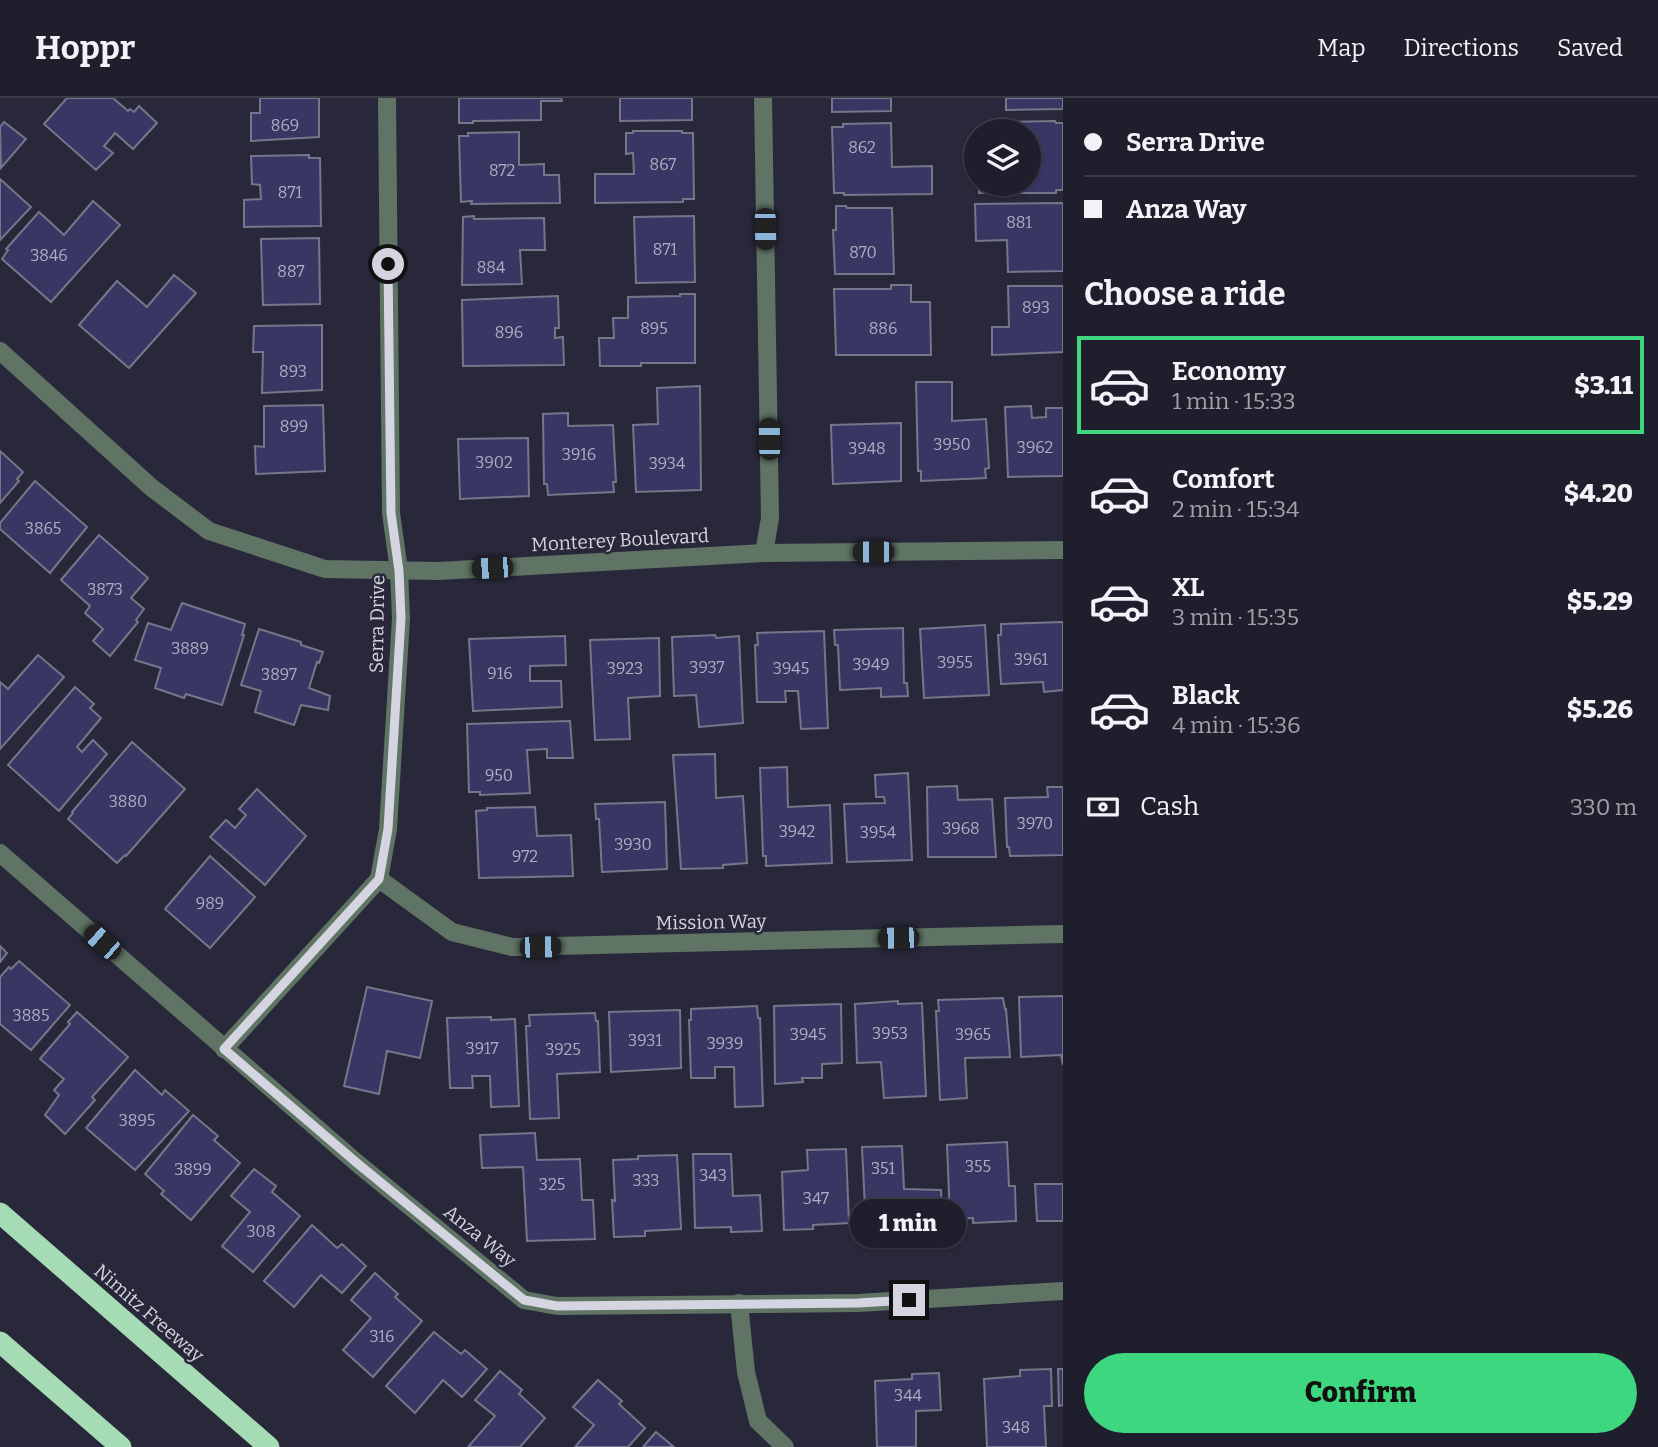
<!DOCTYPE html>
<meta charset="utf-8">
<style>
:root{--surface:#1f1e2c;--page:#2c2b38;--text:#f1f3f6;--muted:#a1a2a9;--line:#3c3c48;--accent:#3cd77e}
body{margin:0;font-family:Bitter,serif;background:var(--page);color:var(--text);height:100vh;display:flex;flex-direction:column;font-size:26px;white-space:nowrap}
*{box-sizing:border-box;margin:0}
p{font-size:23px;color:var(--muted)}
.icon{flex:none;width:38px;height:38px;fill:none;stroke:currentColor;stroke-width:2;stroke-linecap:round;stroke-linejoin:round}
.map{position:relative;flex:1;overflow:hidden}
.panel{display:flex;flex-direction:column;background:var(--surface);width:595px}
.panel>*{flex:none}
.hud{display:grid;align-content:center;height:154px;padding:0 21px;background:var(--surface)}
.buttons{position:absolute;left:964px;top:21px;display:grid;gap:14px}
.buttons a{display:grid;place-items:center;width:77px;height:77px;border-radius:50%;background:var(--surface);box-shadow:0 2px 5px #0004,0 0 0 2px var(--line);font-size:35px}
.end{position:absolute;width:32px;height:32px;margin:-16px;border:9px solid #d5d5e1;background:#111;box-shadow:0 0 0 4px #111}
.from{border-radius:50%}
.bubble{position:absolute;height:49px;border-radius:24px;background:var(--surface);box-shadow:0 2px 5px #0004,0 0 0 2px var(--line);font-size:23px;font-weight:800;line-height:49px;text-align:center}
.car{position:absolute;width:21px;height:42px;margin:-21px -10px;border-radius:9px;box-shadow:0 0 5px 2px #0007;background:linear-gradient(#222 24%,#8ab4d8 0 40%,#222 0 76%,#8ab4d8 0 86%,#222 0)}
.hud b{display:flex;align-items:center;gap:24px;height:66px;font-size:26px}
.hud b+b{border-top:2px solid var(--line)}
.hud i{width:18px;height:18px;background:var(--text)}
ul{padding:0;list-style:none}
li{display:flex;align-items:center;gap:21px;height:98px;margin:0 14px 10px;padding:0 7px;border:4px solid transparent;border-radius:0px}
li div{flex:1}
li b{display:block;font-size:26px}
li em{font-style:normal;font-weight:800}
li.on{border-color:var(--accent)}
li>.icon{width:63px;height:63px;stroke-width:1.5}
h2{padding:0 21px;font-size:32px;line-height:84px}
.pay{display:flex;align-items:center;gap:18px;height:77px;padding:0 21px;font-size:26px}
.pay p{margin-inline-start:auto}
.button{display:flex;gap:14px;margin-top:auto;padding:14px 21px}
.button a{flex:1;height:80px;border-radius:42px;background:var(--accent);color:#111;font-size:28px;font-weight:800;line-height:80px;text-align:center}
header{display:flex;align-items:center;gap:42px;box-sizing:border-box;height:98px;padding:0 35px;background:var(--surface);border-bottom:2px solid var(--line)}
header strong{font-size:33px}
nav{display:flex;gap:38px;margin-inline-start:auto;font-size:24px}
main{display:flex;flex:1;min-height:0}
.map>svg:first-child{display:block}
</style>
<header>
<strong>Hoppr</strong>
<nav><a>Map</a><a>Directions</a><a>Saved</a></nav>
</header>
<main>
<div class="map">
<svg width="1063" height="1349" viewBox="0 0 1063 1349">
<rect width="100%" height="100%" fill="#29283a"/>
<!-- building -->
<g fill="#3a3663" stroke="#76768b" stroke-width="2">
<polygon points="67,0 113,0 128,13 130,11 134,14 139,8 157,25 133,51 115,35 104,48 113,55 96,72 44,26"/>
<polygon points="260,0 319,0 319,39 251,43 251,15 260,15"/>
<polygon points="459,0 561,0 562,3 541,3 541,22 473,23 473,25 459,25"/>
<polygon points="620,0 692,0 692,22 620,23"/>
<polygon points="832,0 891,0 891,13 832,14"/>
<polygon points="1006,0 1063,0 1063,11 1006,12"/>
<polygon points="1055,23 1056,25 1063,25 1063,92 1056,92 1056,95 979,95 979,86 1029,86 1029,33 1006,33 1006,24"/>
<polygon points="4,24 26,41 1,70 0,29"/>
<polygon points="891,25 892,69 932,68 932,96 844,97 844,95 834,95 832,29 843,29 843,26"/>
<polygon points="633,33 682,33 682,35 693,35 694,101 683,101 683,104 595,105 595,76 634,76 633,55 626,56 626,35 633,35"/>
<polygon points="519,34 519,67 544,66 544,77 559,77 560,105 471,106 472,103 461,104 459,38 468,38 468,35"/>
<polygon points="309,57 309,60 320,60 321,128 244,129 244,102 261,101 260,87 252,86 251,58"/>
<polygon points="0,81 31,109 0,142"/>
<polygon points="93,103 120,127 51,204 2,161 8,152 6,151 39,114 64,137"/>
<polygon points="1063,105 1063,173 1008,174 1007,142 976,143 975,106"/>
<polygon points="836,108 846,108 847,110 892,110 894,176 835,176 833,132 836,132"/>
<polygon points="474,118 474,121 544,120 545,152 520,152 522,186 462,187 463,119"/>
<polygon points="694,118 695,184 636,185 634,119"/>
<polygon points="319,140 320,206 263,207 261,141"/>
<polygon points="174,177 196,195 129,270 79,227 117,183 147,209"/>
<polygon points="891,187 911,187 911,204 930,204 931,257 836,257 834,191 891,191"/>
<polygon points="1008,188 1063,188 1063,254 992,257 992,229 1009,229"/>
<polygon points="680,196 695,196 695,265 641,265 641,268 600,268 599,240 614,240 613,220 628,220 628,199 680,198"/>
<polygon points="558,198 559,230 555,230 555,240 563,239 564,267 463,268 462,202"/>
<polygon points="322,227 322,292 262,295 263,254 253,254 254,228"/>
<polygon points="916,284 952,284 952,323 986,321 989,370 985,371 986,380 921,383 921,373 918,373"/>
<polygon points="700,288 701,392 636,394 633,327 658,326 657,290"/>
<polygon points="323,307 325,373 256,376 255,348 264,349 264,308"/>
<polygon points="1031,308 1032,320 1046,319 1046,310 1063,310 1063,378 1008,379 1005,309"/>
<polygon points="568,315 568,328 613,327 616,384 613,384 614,394 548,397 547,386 544,386 543,316"/>
<polygon points="901,325 901,383 833,386 831,327"/>
<polygon points="528,340 529,398 460,401 458,341"/>
<polygon points="0,353 23,374 17,381 19,383 0,405"/>
<polygon points="35,383 87,429 50,475 0,431 0,425"/>
<polygon points="99,437 148,480 131,500 144,511 136,522 138,524 110,558 93,543 103,531 85,515 90,508 61,482"/>
<polygon points="182,505 245,526 242,537 244,537 222,607 186,596 184,600 155,590 161,570 135,562 148,525 171,532"/>
<polygon points="1063,524 1063,592 1044,594 1043,584 1001,586 998,537 1001,537 1001,526"/>
<polygon points="985,527 989,597 924,600 920,531"/>
<polygon points="903,530 904,585 907,585 908,598 881,599 881,590 840,592 838,547 835,547 834,532"/>
<polygon points="259,531 301,544 301,547 323,554 319,565 317,564 309,590 330,598 328,612 301,607 294,627 255,614 261,593 241,587"/>
<polygon points="824,533 828,630 801,631 798,593 785,593 786,604 757,604 755,547 758,547 757,535"/>
<polygon points="715,537 716,540 739,538 743,625 699,629 696,597 674,598 672,539"/>
<polygon points="565,538 566,567 530,568 530,583 561,583 562,609 473,613 469,541"/>
<polygon points="659,540 660,598 628,600 630,641 595,642 590,542"/>
<polygon points="38,557 64,579 0,651 0,584 8,591"/>
<polygon points="75,589 94,606 90,610 101,620 77,649 82,654 93,642 107,656 59,713 8,667"/>
<polygon points="570,623 573,660 547,660 547,651 527,652 530,695 480,697 480,694 469,694 467,626"/>
<polygon points="132,644 185,691 126,758 125,757 117,765 68,721 73,715 72,714"/>
<polygon points="715,656 716,700 743,698 747,765 723,767 723,770 681,771 673,657"/>
<polygon points="787,669 788,709 830,707 832,765 766,768 766,758 763,758 760,670"/>
<polygon points="908,675 912,762 847,764 844,706 885,705 884,699 876,699 875,677"/>
<polygon points="957,688 958,702 992,701 996,759 928,759 927,689"/>
<polygon points="1047,689 1063,689 1063,757 1010,758 1009,749 1007,749 1005,700 1048,699"/>
<polygon points="257,691 306,738 265,787 210,739 226,722 235,730 246,717 239,711"/>
<polygon points="665,704 667,771 602,774 599,721 596,721 595,706"/>
<polygon points="535,709 537,738 571,737 573,778 479,780 476,713 487,712 487,710"/>
<polygon points="210,758 255,799 210,850 165,811"/>
<polygon points="0,848 7,855 0,864"/>
<polygon points="19,863 70,907 31,952 0,926 0,879 9,869 11,871"/>
<polygon points="367,889 432,903 420,960 387,953 379,996 344,988"/>
<polygon points="1063,898 1063,967 1061,957 1021,959 1019,899"/>
<polygon points="1003,900 1005,911 1006,911 1010,959 965,960 967,1000 940,1002 936,913 939,913 938,902"/>
<polygon points="898,903 898,906 922,905 926,998 884,1000 881,964 857,965 855,906"/>
<polygon points="841,906 842,965 822,966 822,980 802,980 803,984 775,986 774,908"/>
<polygon points="757,908 758,920 760,920 763,1008 735,1009 734,969 715,969 715,980 691,980 689,922 691,922 691,911"/>
<polygon points="680,912 681,970 611,974 609,914"/>
<polygon points="77,914 128,959 92,999 95,1002 65,1036 45,1017 59,997 54,992 64,981 40,961 70,926 68,924"/>
<polygon points="595,915 596,923 598,923 600,974 557,976 559,1020 530,1021 526,928 530,928 529,917"/>
<polygon points="491,919 491,922 515,921 519,1008 491,1009 490,978 472,978 473,990 450,990 447,920"/>
<polygon points="135,972 162,997 165,992 189,1013 135,1072 86,1030"/>
<polygon points="193,1017 218,1038 214,1042 240,1065 191,1122 161,1096 164,1093 145,1076"/>
<polygon points="535,1035 537,1062 580,1061 582,1102 593,1102 595,1141 527,1143 523,1069 482,1070 480,1037"/>
<polygon points="1007,1044 1009,1088 1015,1088 1016,1123 973,1125 973,1120 950,1121 947,1047"/>
<polygon points="902,1048 904,1091 941,1092 942,1115 930,1116 931,1127 866,1130 862,1049"/>
<polygon points="846,1051 849,1125 813,1127 813,1131 784,1132 782,1074 808,1072 807,1052"/>
<polygon points="693,1056 731,1056 733,1098 760,1097 762,1133 731,1134 731,1129 695,1130"/>
<polygon points="677,1057 681,1131 645,1133 645,1138 614,1139 612,1102 615,1103 613,1062 638,1061 638,1058"/>
<polygon points="254,1071 276,1088 272,1094 300,1118 253,1174 222,1148 250,1114 231,1098"/>
<polygon points="1035,1086 1063,1086 1063,1123 1037,1123"/>
<polygon points="312,1127 337,1150 342,1146 366,1168 342,1195 321,1177 294,1209 264,1183"/>
<polygon points="375,1175 398,1196 395,1199 422,1223 373,1279 343,1252 371,1220 351,1202"/>
<polygon points="434,1234 461,1256 465,1252 487,1271 462,1299 443,1282 415,1315 386,1288"/>
<polygon points="1051,1271 1052,1308 1044,1308 1046,1349 987,1349 984,1281 1020,1278 1020,1272"/>
<polygon points="1058,1271 1063,1271 1063,1307 1059,1308"/>
<polygon points="500,1273 522,1292 519,1296 545,1320 520,1349 468,1349 495,1318 475,1302"/>
<polygon points="939,1275 941,1312 916,1313 916,1349 877,1349 875,1283 912,1281 912,1276"/>
<polygon points="598,1282 622,1303 619,1306 645,1330 628,1349 575,1349 594,1327 573,1309"/>
<polygon points="656,1334 674,1349 643,1349"/>
</g>
<g fill="none" stroke-linecap="round" stroke-linejoin="round">
<!-- minor -->
<g stroke="#5f7465" stroke-width="18">
<polyline points="763,0 770,420 764,455"/>
<polyline points="0,253 152,390 209,433 325,471 438,473 764,455 1063,452"/>
<polyline points="0,755 357,1065 524,1202 557,1208 858,1205 1063,1193"/>
<polyline points="379,781 452,834 512,849 1063,836"/>
<polyline points="224,951 379,781 388,731 401,520 399,473 391,415 387,0"/>
<polyline points="739,1205 746,1274 758,1323 785,1349"/>
</g>
<!-- highway -->
<g stroke="#a6dcb5" stroke-width="21">
<polyline points="0,1115 269,1349"/>
<polyline points="0,1244 121,1349"/>
</g>
</g>
<g fill="none" stroke-linecap="round" stroke-linejoin="round">
<!-- route -->
<polyline stroke="#d5d5e1" stroke-width="9" points="388,166 391,415 399,473 401,520 388,731 379,781 224,951 357,1065 524,1202 557,1208 858,1205 909,1202"/>
</g>
<g text-anchor="middle" dominant-baseline="central" stroke-width="5" stroke-linejoin="round" paint-order="stroke">
<!-- number labels -->
<g font-size="16" fill="#aeadc2">
<text x="285" y="27">869</text>
<text x="862" y="49">862</text>
<text x="663" y="66">867</text>
<text x="502" y="72">872</text>
<text x="290" y="94">871</text>
<text x="1019" y="124">881</text>
<text x="665" y="151">871</text>
<text x="863" y="154">870</text>
<text x="49" y="157">3846</text>
<text x="491" y="169">884</text>
<text x="291" y="173">887</text>
<text x="1036" y="209">893</text>
<text x="654" y="230">895</text>
<text x="883" y="230">886</text>
<text x="509" y="234">896</text>
<text x="293" y="273">893</text>
<text x="294" y="328">899</text>
<text x="952" y="346">3950</text>
<text x="1035" y="349">3962</text>
<text x="867" y="350">3948</text>
<text x="579" y="356">3916</text>
<text x="494" y="364">3902</text>
<text x="667" y="365">3934</text>
<text x="43" y="430">3865</text>
<text x="105" y="491">3873</text>
<text x="190" y="550">3889</text>
<text x="1031" y="561">3961</text>
<text x="955" y="564">3955</text>
<text x="871" y="566">3949</text>
<text x="707" y="569">3937</text>
<text x="625" y="570">3923</text>
<text x="791" y="570">3945</text>
<text x="500" y="575">916</text>
<text x="279" y="576">3897</text>
<text x="499" y="677">950</text>
<text x="128" y="703">3880</text>
<text x="1035" y="725">3970</text>
<text x="961" y="730">3968</text>
<text x="797" y="733">3942</text>
<text x="878" y="734">3954</text>
<text x="633" y="746">3930</text>
<text x="525" y="758">972</text>
<text x="210" y="805">989</text>
<text x="31" y="917">3885</text>
<text x="890" y="935">3953</text>
<text x="808" y="936">3945</text>
<text x="973" y="936">3965</text>
<text x="645" y="942">3931</text>
<text x="725" y="945">3939</text>
<text x="482" y="950">3917</text>
<text x="563" y="951">3925</text>
<text x="137" y="1022">3895</text>
<text x="978" y="1068">355</text>
<text x="883" y="1070">351</text>
<text x="193" y="1071">3899</text>
<text x="713" y="1077">343</text>
<text x="646" y="1082">333</text>
<text x="552" y="1086">325</text>
<text x="816" y="1100">347</text>
<text x="261" y="1133">308</text>
<text x="382" y="1238">316</text>
<text x="908" y="1297">344</text>
<text x="1016" y="1329">348</text>
</g>
<!-- street labels -->
<g font-size="19" fill="#d5d5e1" stroke="#29283a">
<text transform="translate(620 442) rotate(-3)">Monterey Boulevard</text>
<text transform="translate(377 526) rotate(-89)">Serra Drive</text>
<text transform="translate(711 824) rotate(-1)">Mission Way</text>
<text transform="translate(480 1138) rotate(39)">Anza Way</text>
<text transform="translate(149 1215) rotate(41)">Nimitz Freeway</text>
</g>
</g>
</svg>
<div class="buttons">
<a><svg class="icon" aria-label="layers" viewBox="0 0 24 24"><path d="M12 4l9 5-9 5-9-5zM3 14l9 5 9-5"/></svg></a>
</div>
<i class="end from" style="left:388px;top:166px"></i>
<i class="end" style="left:909px;top:1202px"></i>
<div class="bubble" style="left:850px;top:1101px;width:116px">1 min</div>
<i class="car" style="left:765px;top:131px;rotate:179deg"></i>
<i class="car" style="left:769px;top:341px;rotate:359deg"></i>
<i class="car" style="left:873px;top:454px;rotate:270deg"></i>
<i class="car" style="left:492px;top:470px;rotate:267deg"></i>
<i class="car" style="left:898px;top:840px;rotate:269deg"></i>
<i class="car" style="left:102px;top:844px;rotate:311deg"></i>
<i class="car" style="left:540px;top:849px;rotate:89deg"></i>
</div>
<section class="panel">
<div class="hud">
<b><i class="from"></i>Serra Drive</b>
<b><i></i>Anza Way</b>
</div>
<h2>Choose a ride</h2>
<ul>
<li class="on"><svg class="icon" aria-label="car" viewBox="0 0 24 24"><path d="M5 17H2v-5l4-1 3-4h7l3 4 3 1v5h-3M9 17h6M6 11h13"/><circle cx="7" cy="17" r="2"/><circle cx="17" cy="17" r="2"/></svg><div><b>Economy</b><p>1 min · 15:33</p></div><em>$3.11</em></li>
<li><svg class="icon" aria-label="car" viewBox="0 0 24 24"><path d="M5 17H2v-5l4-1 3-4h7l3 4 3 1v5h-3M9 17h6M6 11h13"/><circle cx="7" cy="17" r="2"/><circle cx="17" cy="17" r="2"/></svg><div><b>Comfort</b><p>2 min · 15:34</p></div><em>$4.20</em></li>
<li><svg class="icon" aria-label="car" viewBox="0 0 24 24"><path d="M5 17H2v-5l4-1 3-4h7l3 4 3 1v5h-3M9 17h6M6 11h13"/><circle cx="7" cy="17" r="2"/><circle cx="17" cy="17" r="2"/></svg><div><b>XL</b><p>3 min · 15:35</p></div><em>$5.29</em></li>
<li><svg class="icon" aria-label="car" viewBox="0 0 24 24"><path d="M5 17H2v-5l4-1 3-4h7l3 4 3 1v5h-3M9 17h6M6 11h13"/><circle cx="7" cy="17" r="2"/><circle cx="17" cy="17" r="2"/></svg><div><b>Black</b><p>4 min · 15:36</p></div><em>$5.26</em></li>
</ul>
<div class="pay"><svg class="icon" aria-label="cash" viewBox="0 0 24 24"><path d="M3 7h18v10H3z"/><circle cx="12" cy="12" r="2"/></svg>Cash<p>330 m</p></div>
<div class="button"><a>Confirm</a></div>
</section>
</main>
